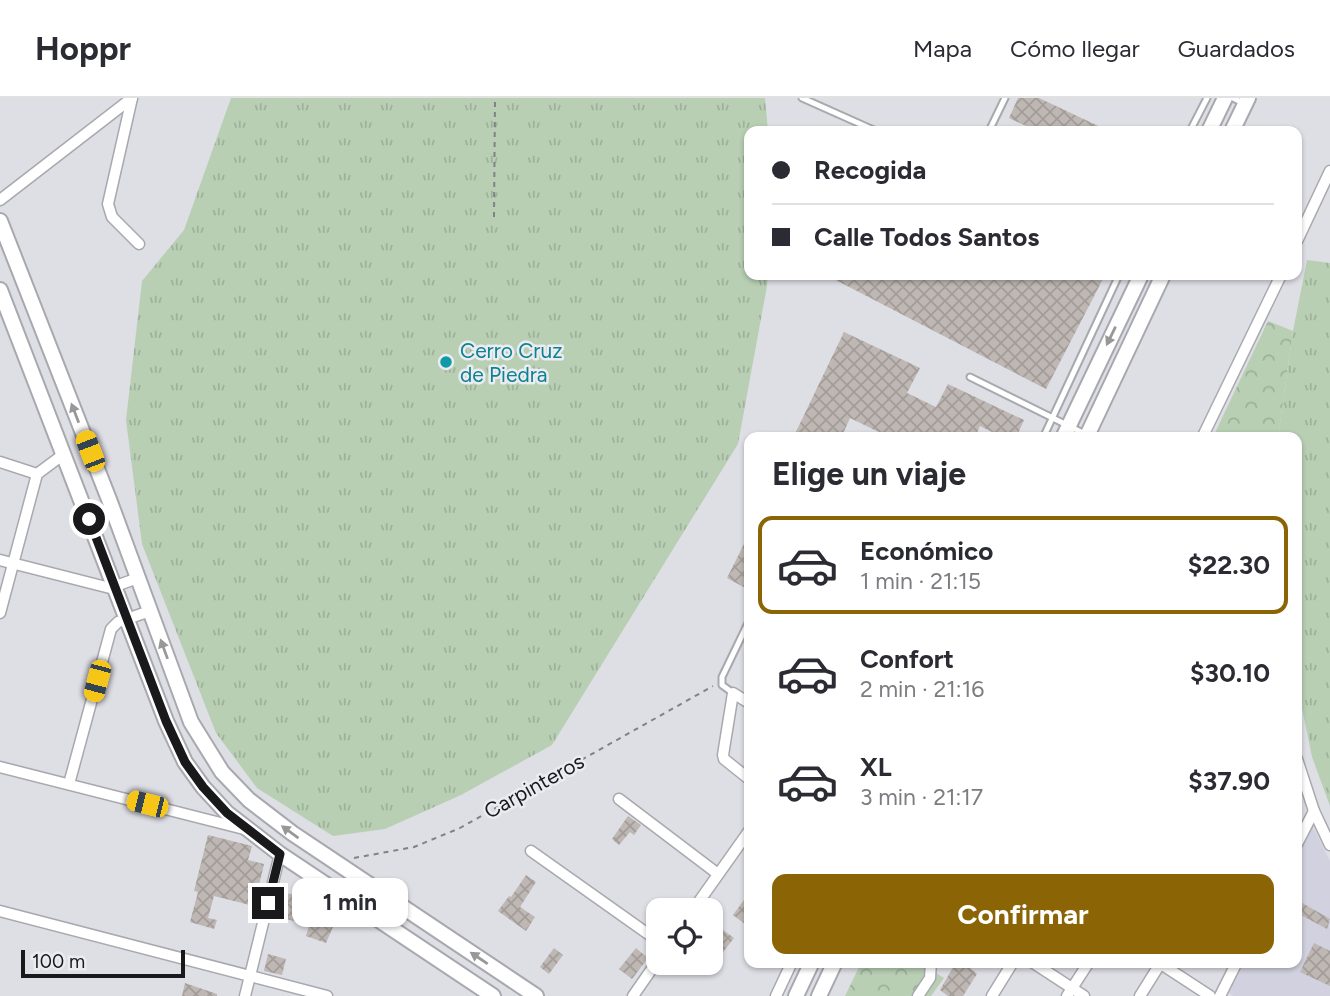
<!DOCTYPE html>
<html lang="es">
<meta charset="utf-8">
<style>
:root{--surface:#fff;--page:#f7f7f7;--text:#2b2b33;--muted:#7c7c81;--line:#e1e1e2;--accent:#8b6405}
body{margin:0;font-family:Figtree,sans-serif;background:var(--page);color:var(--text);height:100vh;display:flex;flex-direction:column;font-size:26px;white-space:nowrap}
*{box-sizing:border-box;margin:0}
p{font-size:23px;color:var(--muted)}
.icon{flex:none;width:38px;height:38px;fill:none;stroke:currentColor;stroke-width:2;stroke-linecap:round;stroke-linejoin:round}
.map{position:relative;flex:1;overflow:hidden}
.sheet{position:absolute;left:744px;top:334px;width:558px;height:536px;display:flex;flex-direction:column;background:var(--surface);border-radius:14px;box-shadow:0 2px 5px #0004}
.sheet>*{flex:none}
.banner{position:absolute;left:744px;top:28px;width:558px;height:154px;border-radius:14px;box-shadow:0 2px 5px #0004;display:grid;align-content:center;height:154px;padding:0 28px;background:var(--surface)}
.controls{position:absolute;left:646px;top:800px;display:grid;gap:14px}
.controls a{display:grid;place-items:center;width:77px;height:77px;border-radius:14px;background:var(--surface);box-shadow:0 2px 5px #0004;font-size:35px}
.scale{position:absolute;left:21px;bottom:18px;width:164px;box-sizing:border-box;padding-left:7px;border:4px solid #19191c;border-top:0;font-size:19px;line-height:24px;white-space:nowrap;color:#19191c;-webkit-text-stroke:5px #ebebf2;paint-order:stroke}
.end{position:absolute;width:32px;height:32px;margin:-16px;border:9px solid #19191c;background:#fff;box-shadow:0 0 0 4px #fff}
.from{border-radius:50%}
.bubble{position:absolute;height:49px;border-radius:14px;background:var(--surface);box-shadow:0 2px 5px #0004;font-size:23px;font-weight:700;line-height:49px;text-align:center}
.car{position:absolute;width:21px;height:42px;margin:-21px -10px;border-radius:9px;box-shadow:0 0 5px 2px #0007;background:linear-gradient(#f5c518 24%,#345 0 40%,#f5c518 0 76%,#345 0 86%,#f5c518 0)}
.banner b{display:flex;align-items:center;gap:24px;height:66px;font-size:26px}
.banner b+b{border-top:2px solid var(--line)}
.banner i{width:18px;height:18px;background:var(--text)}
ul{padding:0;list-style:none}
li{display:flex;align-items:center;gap:21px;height:98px;margin:0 14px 10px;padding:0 14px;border:4px solid transparent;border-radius:14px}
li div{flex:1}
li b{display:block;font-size:26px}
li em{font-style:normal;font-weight:700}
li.selected{border-color:var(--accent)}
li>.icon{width:63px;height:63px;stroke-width:1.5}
h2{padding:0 28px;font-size:32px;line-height:84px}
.cta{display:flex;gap:14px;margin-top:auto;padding:14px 28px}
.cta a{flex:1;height:80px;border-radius:14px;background:var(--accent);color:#fff;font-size:28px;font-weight:700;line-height:80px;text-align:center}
header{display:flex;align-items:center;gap:42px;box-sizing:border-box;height:98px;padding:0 35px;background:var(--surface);border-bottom:2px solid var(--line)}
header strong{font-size:33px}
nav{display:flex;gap:38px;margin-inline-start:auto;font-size:24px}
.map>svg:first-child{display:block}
</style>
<header>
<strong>Hoppr</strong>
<nav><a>Mapa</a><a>Cómo llegar</a><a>Guardados</a></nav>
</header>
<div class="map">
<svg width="1330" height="898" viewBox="0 0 1330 898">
<defs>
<pattern id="grass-tufts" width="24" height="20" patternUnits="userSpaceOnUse" patternTransform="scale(1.75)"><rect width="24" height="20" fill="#b8cfb4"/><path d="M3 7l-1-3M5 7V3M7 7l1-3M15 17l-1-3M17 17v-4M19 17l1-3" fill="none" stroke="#9eb19a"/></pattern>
<pattern id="park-crowns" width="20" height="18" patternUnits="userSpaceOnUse" patternTransform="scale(1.75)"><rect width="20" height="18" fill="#b8cfb4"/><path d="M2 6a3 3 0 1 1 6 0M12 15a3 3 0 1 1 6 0" fill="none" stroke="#9eb19a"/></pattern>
<pattern id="building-cross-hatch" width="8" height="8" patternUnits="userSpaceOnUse" patternTransform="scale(1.75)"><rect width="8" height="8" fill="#beb7b3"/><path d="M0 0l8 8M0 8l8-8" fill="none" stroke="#a39d99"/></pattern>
</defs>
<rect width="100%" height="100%" fill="#dedee5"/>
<!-- built -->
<polygon fill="#d1d1df" points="1312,727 1330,763 1330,898 1233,898 1229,895 1244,865 1297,864 1297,759"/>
<!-- grass -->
<g fill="url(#grass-tufts)">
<polygon points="231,0 765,0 768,33 749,33 749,177 768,177 767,188 738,346 552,647 461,697 385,731 333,738 257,690 216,635 142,446 126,322 142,183 184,132"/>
<polygon points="1307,162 1330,165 1330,708 1312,659 1297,586 1297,340 1278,339 1293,233"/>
</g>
<!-- park -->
<g fill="url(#park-crowns)">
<polygon points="1268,223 1293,233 1278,339 1213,339"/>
<polygon points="861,865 920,865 944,880 931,898 845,898"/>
</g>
<!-- building -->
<g fill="url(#building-cross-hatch)">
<polygon points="1018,0 1039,0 1109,33 1024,33 1026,28 1009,20"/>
<polygon points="826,177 1105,177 1046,291"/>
<polygon points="844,234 920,270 907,295 936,309 948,286 1024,322 1016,340 1004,340 980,328 975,340 891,340 850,320 841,340 793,340"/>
<polygon points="749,436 749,492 727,480"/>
<polygon points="628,718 641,727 634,737 630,734 619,747 612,741"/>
<polygon points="208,737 252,748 248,762 264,766 254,808 214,798 208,820 217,822 214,831 190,824 198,794 194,793"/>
<polygon points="526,777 536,784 520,809 535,819 526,833 498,813 509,798 511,799"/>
<polygon points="284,794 296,798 294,808 313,813 314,811 336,822 326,845 306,838 309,828 277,818"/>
<polygon points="749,795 749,821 745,826 733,817"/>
<polygon points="1299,803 1330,821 1327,831 1297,815"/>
<polygon points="723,832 734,840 710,871 710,848"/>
<polygon points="1314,845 1330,853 1330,888 1300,874"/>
<polygon points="554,850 563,857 549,876 540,869"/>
<polygon points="636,850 648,860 632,881 619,871"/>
<polygon points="268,856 286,861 282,877 264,873"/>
<polygon points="956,864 963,864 977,876 963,898 948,898 940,892"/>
<polygon points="185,885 217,896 217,898 182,898"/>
</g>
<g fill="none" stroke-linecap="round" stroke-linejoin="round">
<!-- lane casing -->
<g stroke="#a8a8af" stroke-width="9">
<g id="lane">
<polyline points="802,0 876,33"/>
<polyline points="1233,0 1245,6"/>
<polyline points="989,33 1005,0"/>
<polyline points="1190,33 1207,0"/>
<polyline points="970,279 1087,337"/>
<polyline points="1043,340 1119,177"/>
<polyline points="733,595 722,587 722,579 749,523"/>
</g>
</g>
<!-- street casing -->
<g stroke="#a8a8af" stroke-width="13">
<g id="street">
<polyline points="132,0 108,106 112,119 139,146"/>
<polyline points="0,102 132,0"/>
<polyline points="1297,143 1330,73"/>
<polyline points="1202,340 1281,177"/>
<polyline points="0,364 37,376"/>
<polyline points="0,462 110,490 138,480"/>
<polyline points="0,515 37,376 64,356"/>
<polyline points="749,605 733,595 723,657 724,661 749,681"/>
<polyline points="1297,661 1314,713 1330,747"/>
<polyline points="0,669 244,731"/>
<polyline points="69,686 111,531 118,524 150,513"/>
<polyline points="619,701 718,776"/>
<polyline points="1297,746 1314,713"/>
<polyline points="531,753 658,843"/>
<polyline points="693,812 749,733"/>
<polyline points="0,813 327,898"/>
<polyline points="1032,864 1084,898"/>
<polyline points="1158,864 1210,898"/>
<polyline points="245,898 280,756"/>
<polyline points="633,898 658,862"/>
<polyline points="776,898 792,864"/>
<polyline points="918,898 930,880 931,864"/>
<polyline points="992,898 1013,864"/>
<polyline points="1067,898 1089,864"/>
<polyline points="1140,898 1160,866"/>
<polyline points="1220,898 1237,864"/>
</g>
</g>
<!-- secondary casing -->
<g stroke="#a8a8af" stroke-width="18">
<g id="secondary">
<polyline points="1209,33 1225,0"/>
<polyline points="1232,33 1248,0"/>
<polyline points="0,123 110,404 191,624 222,674 249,702 292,735 536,898"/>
<polyline points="0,192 166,623 185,664 203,689 227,715 280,756 493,898"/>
<polyline points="1063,340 1141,177"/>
<polyline points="1086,340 1163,177"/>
<polyline points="796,898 812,864"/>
<polyline points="819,898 835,864"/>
</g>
</g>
<!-- path -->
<g stroke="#818186" stroke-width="2" stroke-dasharray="5 5" stroke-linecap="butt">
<polyline points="494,119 495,0"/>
<polyline points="354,760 414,749 460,730 713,588"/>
</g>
<!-- lane -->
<use href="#lane" stroke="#fff" stroke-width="5"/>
<!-- street -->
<use href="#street" stroke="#fff" stroke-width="10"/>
<!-- secondary -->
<use href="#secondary" stroke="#fff" stroke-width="14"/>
</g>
<!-- one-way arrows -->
<defs><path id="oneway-solid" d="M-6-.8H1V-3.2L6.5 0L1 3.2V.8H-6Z" transform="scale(1.75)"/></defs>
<g fill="#989899">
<use href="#oneway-solid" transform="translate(1111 238) rotate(116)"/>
<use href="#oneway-solid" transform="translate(75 315) rotate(-111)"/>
<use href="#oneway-solid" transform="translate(164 551) rotate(-110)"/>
<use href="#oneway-solid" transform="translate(290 734) rotate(-144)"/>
<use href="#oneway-solid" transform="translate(479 860) rotate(-146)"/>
</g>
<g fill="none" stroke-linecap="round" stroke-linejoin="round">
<!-- route -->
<polyline stroke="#19191c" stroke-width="9" points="89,421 166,623 185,664 203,689 227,715 280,756 268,805"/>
</g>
<!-- markers -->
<circle fill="#0f9aa8" stroke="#ebebf2" stroke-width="2.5" cx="446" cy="264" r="7"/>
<g text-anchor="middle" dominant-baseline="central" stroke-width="5" stroke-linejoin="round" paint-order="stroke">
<!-- culture labels -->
<g font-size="21" fill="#0d838f" stroke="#ebebf2" text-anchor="start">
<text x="460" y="252">Cerro Cruz<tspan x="460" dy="24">de Piedra</tspan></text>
</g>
<!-- street labels -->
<g font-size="21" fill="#19191c" stroke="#ebebf2">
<text transform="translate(534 688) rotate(-29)">Carpinteros</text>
</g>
</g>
</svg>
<div class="controls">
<a><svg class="icon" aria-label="locate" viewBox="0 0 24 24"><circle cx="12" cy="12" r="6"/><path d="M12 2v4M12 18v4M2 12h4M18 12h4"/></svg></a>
</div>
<div class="scale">100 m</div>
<i class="end from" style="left:89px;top:421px"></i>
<i class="end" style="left:268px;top:805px"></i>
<div class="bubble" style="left:292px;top:780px;width:116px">1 min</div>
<i class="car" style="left:90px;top:353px;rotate:339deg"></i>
<i class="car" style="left:97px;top:583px;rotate:195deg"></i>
<i class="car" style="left:147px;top:706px;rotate:284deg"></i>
<div class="banner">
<b><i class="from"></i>Recogida</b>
<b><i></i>Calle Todos Santos</b>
</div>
<section class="sheet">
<h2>Elige un viaje</h2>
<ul>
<li class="selected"><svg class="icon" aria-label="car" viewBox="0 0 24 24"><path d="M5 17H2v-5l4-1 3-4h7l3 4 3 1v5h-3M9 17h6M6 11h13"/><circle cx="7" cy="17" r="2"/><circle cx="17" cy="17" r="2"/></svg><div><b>Económico</b><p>1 min · 21:15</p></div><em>$22.30</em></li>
<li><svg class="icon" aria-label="car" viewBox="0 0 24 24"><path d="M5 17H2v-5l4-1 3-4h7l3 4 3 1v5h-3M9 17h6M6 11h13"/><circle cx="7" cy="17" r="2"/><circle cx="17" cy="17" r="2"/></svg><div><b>Confort</b><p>2 min · 21:16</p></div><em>$30.10</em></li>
<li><svg class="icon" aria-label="car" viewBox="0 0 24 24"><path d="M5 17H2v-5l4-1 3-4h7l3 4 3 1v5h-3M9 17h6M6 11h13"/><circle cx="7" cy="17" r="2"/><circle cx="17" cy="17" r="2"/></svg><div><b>XL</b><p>3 min · 21:17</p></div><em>$37.90</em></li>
</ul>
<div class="cta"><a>Confirmar</a></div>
</section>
</div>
